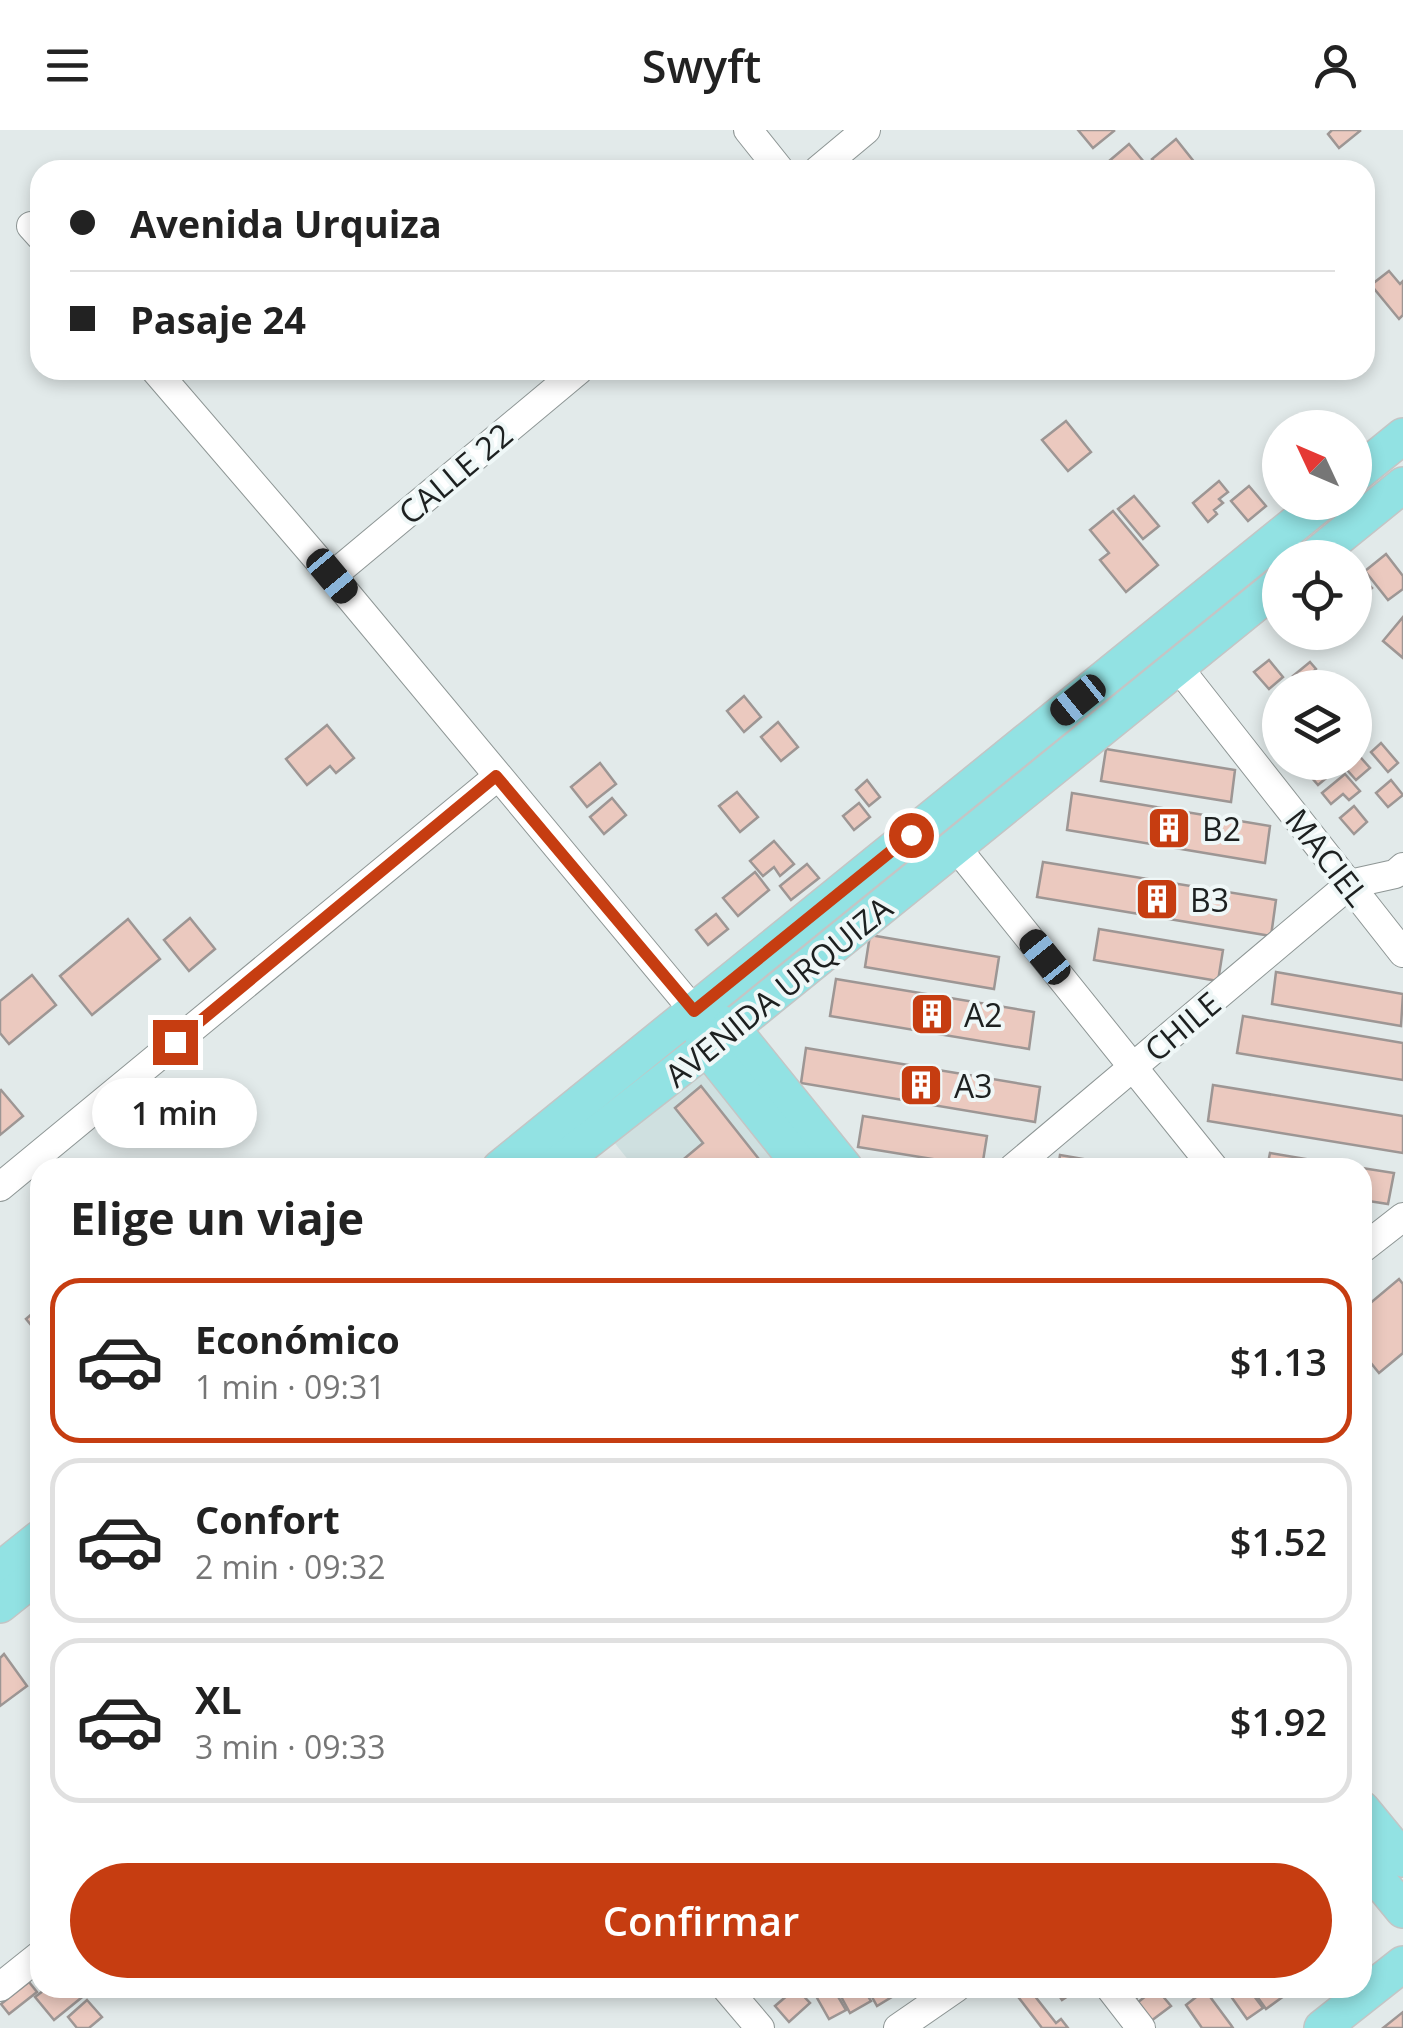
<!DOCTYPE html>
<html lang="es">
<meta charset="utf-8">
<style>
:root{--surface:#fff;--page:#f2f2f2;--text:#222;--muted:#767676;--line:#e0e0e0;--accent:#c63d11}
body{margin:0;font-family:"Open Sans",sans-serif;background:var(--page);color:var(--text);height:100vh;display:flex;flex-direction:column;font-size:38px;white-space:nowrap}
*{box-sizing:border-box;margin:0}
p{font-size:32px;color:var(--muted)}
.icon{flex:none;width:55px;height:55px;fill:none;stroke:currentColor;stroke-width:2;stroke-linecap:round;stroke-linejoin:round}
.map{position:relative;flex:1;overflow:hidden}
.sheet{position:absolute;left:30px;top:1028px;width:1342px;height:840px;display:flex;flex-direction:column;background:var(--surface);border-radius:30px;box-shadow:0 5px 15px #0003}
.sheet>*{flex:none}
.hud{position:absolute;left:30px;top:30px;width:1345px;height:220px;border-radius:30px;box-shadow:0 5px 15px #0003;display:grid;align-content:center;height:220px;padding:0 40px;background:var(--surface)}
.needle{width:65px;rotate:314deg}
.buttons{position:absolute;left:1262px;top:280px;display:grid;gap:20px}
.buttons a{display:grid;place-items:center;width:110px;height:110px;border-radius:50%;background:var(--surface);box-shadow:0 5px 15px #0003;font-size:50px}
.end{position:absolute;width:45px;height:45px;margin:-22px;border:12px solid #c63d11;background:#fff;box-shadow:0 0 0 5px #fff}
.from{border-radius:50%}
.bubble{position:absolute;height:70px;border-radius:35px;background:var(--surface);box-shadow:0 5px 15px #0003;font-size:32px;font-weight:600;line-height:70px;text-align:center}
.car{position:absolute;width:30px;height:60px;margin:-30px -15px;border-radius:12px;box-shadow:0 0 8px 2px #0007;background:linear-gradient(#222 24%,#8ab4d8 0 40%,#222 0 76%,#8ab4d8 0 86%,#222 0)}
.hud b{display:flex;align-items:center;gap:35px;height:95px;font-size:38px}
.hud b+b{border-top:2px solid var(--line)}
.hud i{width:25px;height:25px;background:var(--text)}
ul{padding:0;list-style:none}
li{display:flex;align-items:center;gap:30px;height:165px;margin:0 20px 15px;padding:0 20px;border:5px solid var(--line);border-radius:30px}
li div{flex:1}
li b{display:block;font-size:38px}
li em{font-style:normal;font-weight:600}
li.on{border-color:var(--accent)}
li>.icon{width:90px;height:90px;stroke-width:1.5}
h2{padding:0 40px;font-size:45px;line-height:120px}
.cta{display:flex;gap:20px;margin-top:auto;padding:20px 40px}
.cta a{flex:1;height:115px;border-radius:60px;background:var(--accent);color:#fff;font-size:40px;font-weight:600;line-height:115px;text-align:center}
header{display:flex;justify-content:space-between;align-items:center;height:130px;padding:0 40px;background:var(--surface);font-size:45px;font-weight:600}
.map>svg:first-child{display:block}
</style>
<header><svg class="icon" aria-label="menu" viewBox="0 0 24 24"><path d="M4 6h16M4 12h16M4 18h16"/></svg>Swyft<svg class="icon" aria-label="person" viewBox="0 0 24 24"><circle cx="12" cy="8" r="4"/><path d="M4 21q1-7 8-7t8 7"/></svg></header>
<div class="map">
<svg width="1403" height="1898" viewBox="0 0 1403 1898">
<rect width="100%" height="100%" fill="#e2eaea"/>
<!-- built -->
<polygon fill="#cfe0e0" points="704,938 785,1037 634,1037 613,1011"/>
<!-- building -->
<g fill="#ebc9bf" stroke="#9d9694" stroke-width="2.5">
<polygon points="1078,0 1113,0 1114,1 1093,18"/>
<polygon points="1332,0 1359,0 1360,1 1339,18 1328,4"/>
<polygon points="1176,9 1199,38 1197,40 1162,40 1152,29"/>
<polygon points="1129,14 1149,38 1146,40 1115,40 1108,32"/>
<polygon points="1389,141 1400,154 1403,151 1403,185 1399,189 1371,155"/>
<polygon points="1066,291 1091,322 1068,341 1042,310"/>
<polygon points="1219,351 1228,362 1219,369 1223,373 1214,380 1217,384 1208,392 1193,373"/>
<polygon points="1249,356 1266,376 1248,391 1231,371"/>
<polygon points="1134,366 1159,396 1143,409 1118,379"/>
<polygon points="1113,381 1158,435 1126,462 1100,430 1109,423 1090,400"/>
<polygon points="1386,424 1403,446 1403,459 1388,470 1365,441"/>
<polygon points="1355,441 1372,458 1359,471 1355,467"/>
<polygon points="1403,487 1403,528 1383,511"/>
<polygon points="1269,530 1283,547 1269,559 1254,542"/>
<polygon points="1310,532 1316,539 1308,547 1317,558 1303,558 1293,546"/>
<polygon points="744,566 761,587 744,602 727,581"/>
<polygon points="778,592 798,617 781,631 761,607"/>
<polygon points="327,595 354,628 336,643 330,636 307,655 286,629"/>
<polygon points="1381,613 1398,633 1388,642 1371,622"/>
<polygon points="1106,619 1235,640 1231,672 1101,651"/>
<polygon points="1355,621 1370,638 1356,650 1341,633 1355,632"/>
<polygon points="1316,632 1321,632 1331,644 1318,655 1306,641"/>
<polygon points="600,633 616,654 587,677 571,657"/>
<polygon points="1345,644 1360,661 1349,670 1343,664 1331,674 1322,663"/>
<polygon points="867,650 880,667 869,676 856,660"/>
<polygon points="1391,650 1403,665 1388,677 1376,663"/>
<polygon points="737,662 758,687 740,702 719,676"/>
<polygon points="1072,663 1270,696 1265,733 1067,700"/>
<polygon points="612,668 626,685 604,704 590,687"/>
<polygon points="859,673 870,687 854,700 843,686"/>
<polygon points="1354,676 1367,692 1354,704 1340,688"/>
<polygon points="774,711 794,734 780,746 774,737 763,746 750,731"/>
<polygon points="1043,732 1276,770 1271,806 1037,767"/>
<polygon points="807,734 819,748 791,770 780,756"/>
<polygon points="755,742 769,760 738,786 723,768"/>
<polygon points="716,784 728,799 708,815 696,800"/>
<polygon points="190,788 215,819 189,841 164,810"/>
<polygon points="128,789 160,829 92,885 60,846"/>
<polygon points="1099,799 1223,820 1218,851 1094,830"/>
<polygon points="870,805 999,827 994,859 865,837"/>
<polygon points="1276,842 1403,864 1401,896 1272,874"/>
<polygon points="32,845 56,875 9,914 0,903 0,871"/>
<polygon points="836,849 1034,882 1029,919 830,886"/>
<polygon points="1243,886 1403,913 1403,950 1237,923"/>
<polygon points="806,918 1040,957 1035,992 801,953"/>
<polygon points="1213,955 1403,986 1403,1023 1208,991"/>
<polygon points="701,956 766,1038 673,1038 703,1013 675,978"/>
<polygon points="1,960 23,986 0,1005 0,961"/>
<polygon points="863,986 987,1006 982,1037 858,1017"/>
<polygon points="1270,1023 1359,1038 1267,1038"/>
<polygon points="1060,1025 1135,1038 1058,1038"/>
<polygon points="1362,1038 1394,1043 1388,1074 1362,1070"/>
<polygon points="1399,1149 1403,1154 1403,1223 1379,1243 1362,1222 1362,1180"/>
<polygon points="40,1177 40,1206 26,1189"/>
<polygon points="4,1524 27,1556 0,1576 0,1528"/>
<polygon points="29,1852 37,1862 9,1884 1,1874"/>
<polygon points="47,1858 72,1858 81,1868 54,1890 35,1867"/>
<polygon points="796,1858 810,1873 789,1892 775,1876"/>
<polygon points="815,1858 833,1858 846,1880 829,1889 812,1859"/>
<polygon points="845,1858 863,1858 871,1871 850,1883 838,1861"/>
<polygon points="867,1858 891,1858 895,1865 877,1876"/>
<polygon points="1054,1858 1080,1858 1062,1870"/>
<polygon points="1112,1858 1138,1858 1143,1863 1130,1873"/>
<polygon points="1156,1858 1171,1876 1151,1891 1137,1873"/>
<polygon points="1225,1858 1248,1858 1263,1878 1247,1889"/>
<polygon points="1251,1858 1284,1858 1288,1863 1266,1879"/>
<polygon points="1030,1860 1056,1893 1061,1889 1068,1898 1042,1898 1019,1868"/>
<polygon points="1205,1860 1231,1895 1233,1898 1202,1898 1186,1875"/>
<polygon points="87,1870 102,1887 89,1898 77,1898 68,1887"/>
<polygon points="1403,1882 1403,1898 1383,1898"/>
</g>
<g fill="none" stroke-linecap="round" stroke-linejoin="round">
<!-- minor casing -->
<g stroke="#8e9695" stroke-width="30">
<g id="minor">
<polyline points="748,0 780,40"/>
<polyline points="818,40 866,0"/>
<polyline points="31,96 40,106"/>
<polyline points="155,240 332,446 694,881"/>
<polyline points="332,446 579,240"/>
<polyline points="1178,537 1403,823"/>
<polyline points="956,717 1214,1038"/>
<polyline points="1013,1038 1350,754 1395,744 1403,737"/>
<polyline points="0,1057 497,647"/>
<polyline points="1362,1119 1403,1087"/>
<polyline points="0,1857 40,1825"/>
<polyline points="726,1858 760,1898"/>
<polyline points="1110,1858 1141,1898"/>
<polyline points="898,1898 956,1858"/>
</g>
</g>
<!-- major casing -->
<g stroke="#c4c5c5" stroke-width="38">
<g id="major">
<polyline points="1355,345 1403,306"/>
<polyline points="1313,428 1403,355"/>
<polyline points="714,890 732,898 845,1038"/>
<polyline points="699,896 707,918 803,1038"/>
<polyline points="500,1038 1322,372"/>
<polyline points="553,1038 732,898 1280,454"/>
<polyline points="0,1440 40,1408"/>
<polyline points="0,1475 40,1443"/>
<polyline points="1362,1679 1403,1729"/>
<polyline points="1362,1730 1403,1780"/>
<polyline points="1322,1898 1403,1834"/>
</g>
</g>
<!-- minor -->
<use href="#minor" stroke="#fff" stroke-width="28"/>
<!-- major -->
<use href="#major" stroke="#92e2e3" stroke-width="35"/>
</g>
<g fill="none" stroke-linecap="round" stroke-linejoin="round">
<!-- route -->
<polyline stroke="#c63d11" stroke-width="12" points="175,912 496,646 694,881 911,705"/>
</g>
<!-- icons -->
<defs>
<g id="building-square" transform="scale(2.25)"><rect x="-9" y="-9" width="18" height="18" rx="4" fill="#c63d11" stroke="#eff7f7"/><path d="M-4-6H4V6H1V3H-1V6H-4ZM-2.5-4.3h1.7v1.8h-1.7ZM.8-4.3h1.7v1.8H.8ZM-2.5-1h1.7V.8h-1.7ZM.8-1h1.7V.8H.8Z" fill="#fff"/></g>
</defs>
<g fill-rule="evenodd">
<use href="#building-square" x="1169" y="698"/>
<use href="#building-square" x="1157" y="769"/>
<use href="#building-square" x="932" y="884"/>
<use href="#building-square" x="921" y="955"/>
</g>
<g text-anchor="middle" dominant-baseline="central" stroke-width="8" stroke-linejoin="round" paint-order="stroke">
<!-- street labels -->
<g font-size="32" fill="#1d2020" stroke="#eff7f7">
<text transform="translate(455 343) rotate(-40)">CALLE 22</text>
<text transform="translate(1328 727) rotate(52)">MACIEL</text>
<text transform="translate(778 861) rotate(-39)">AVENIDA URQUIZA</text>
<text transform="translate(1182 896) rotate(-40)">CHILE</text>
</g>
<!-- poi labels -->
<g font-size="32" fill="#1d2020" stroke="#eff7f7" text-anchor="start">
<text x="1202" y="698">B2</text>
<text x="1190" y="769">B3</text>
<text x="964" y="884">A2</text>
<text x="954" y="955">A3</text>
</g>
</g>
</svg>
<div class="buttons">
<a><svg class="needle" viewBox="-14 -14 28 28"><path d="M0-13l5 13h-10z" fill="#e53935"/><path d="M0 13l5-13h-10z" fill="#767676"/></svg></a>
<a><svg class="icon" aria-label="locate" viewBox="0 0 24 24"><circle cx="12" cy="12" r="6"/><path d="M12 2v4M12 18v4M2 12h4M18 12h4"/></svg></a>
<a><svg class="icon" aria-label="layers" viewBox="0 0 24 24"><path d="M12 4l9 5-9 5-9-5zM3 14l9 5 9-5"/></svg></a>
</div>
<i class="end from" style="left:911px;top:705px"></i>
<i class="end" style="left:175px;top:912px"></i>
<div class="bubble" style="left:92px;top:948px;width:165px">1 min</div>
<i class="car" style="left:332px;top:446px;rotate:140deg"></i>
<i class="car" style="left:1078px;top:570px;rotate:231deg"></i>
<i class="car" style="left:1045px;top:827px;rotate:321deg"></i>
<div class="hud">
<b><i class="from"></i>Avenida Urquiza</b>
<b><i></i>Pasaje 24</b>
</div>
<section class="sheet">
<h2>Elige un viaje</h2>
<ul>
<li class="on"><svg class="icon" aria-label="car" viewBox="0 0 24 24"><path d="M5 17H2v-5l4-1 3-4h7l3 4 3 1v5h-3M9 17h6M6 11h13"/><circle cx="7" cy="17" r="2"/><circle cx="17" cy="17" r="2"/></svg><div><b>Económico</b><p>1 min · 09:31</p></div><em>$1.13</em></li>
<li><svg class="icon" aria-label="car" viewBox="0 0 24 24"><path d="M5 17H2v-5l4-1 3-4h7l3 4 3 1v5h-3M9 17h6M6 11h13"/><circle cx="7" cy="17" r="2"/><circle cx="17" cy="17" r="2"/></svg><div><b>Confort</b><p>2 min · 09:32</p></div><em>$1.52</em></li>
<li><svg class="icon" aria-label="car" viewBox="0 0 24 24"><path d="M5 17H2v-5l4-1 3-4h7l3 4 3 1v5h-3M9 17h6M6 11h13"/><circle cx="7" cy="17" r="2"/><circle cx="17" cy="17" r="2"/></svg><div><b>XL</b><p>3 min · 09:33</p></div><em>$1.92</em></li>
</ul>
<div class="cta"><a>Confirmar</a></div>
</section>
</div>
